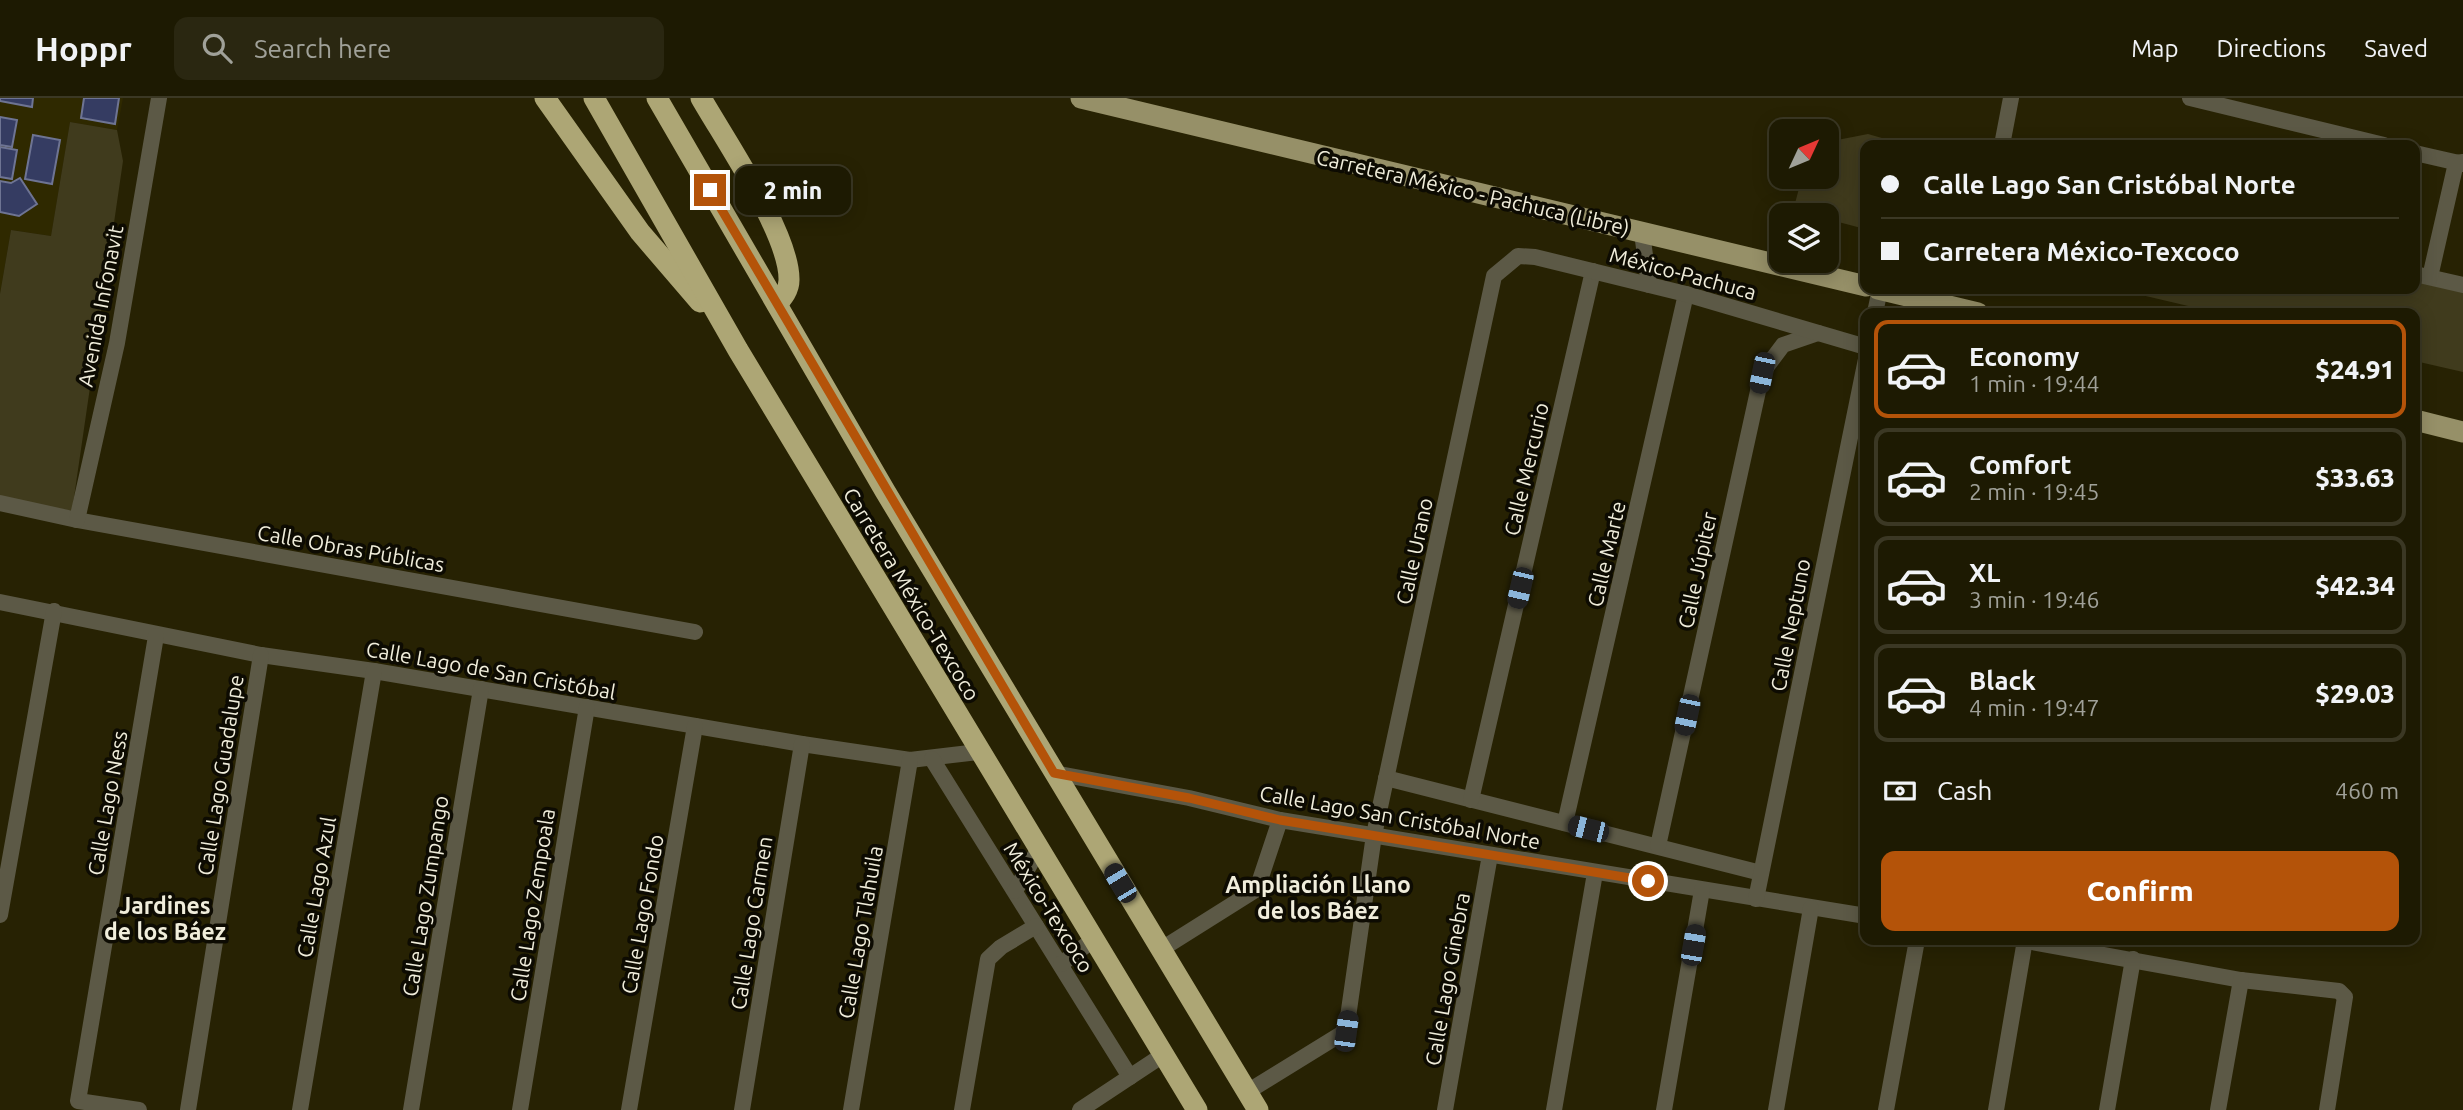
<!DOCTYPE html>
<meta charset="utf-8">
<style>
:root{--surface:#1d1a02;--page:#2a2711;--text:#f1f3f6;--muted:#a0a199;--line:#3b3824;--accent:#b45309}
body{margin:0;font-family:Ubuntu,sans-serif;background:var(--page);color:var(--text);height:100vh;display:flex;flex-direction:column;font-size:26px;white-space:nowrap}
*{box-sizing:border-box;margin:0}
p{font-size:23px;color:var(--muted)}
.icon{flex:none;width:38px;height:38px;fill:none;stroke:currentColor;stroke-width:2;stroke-linecap:round;stroke-linejoin:round}
.map{position:relative;flex:1;overflow:hidden}
.sheet{position:absolute;left:1860px;top:210px;width:560px;height:637px;display:flex;flex-direction:column;background:var(--surface);border-radius:14px;box-shadow:0 4px 18px #0003,0 0 0 2px var(--line)}
.sheet>*{flex:none}
.guide{position:absolute;left:1860px;top:42px;width:560px;height:154px;border-radius:14px;box-shadow:0 4px 18px #0003,0 0 0 2px var(--line);display:grid;align-content:center;height:154px;padding:0 21px;background:var(--surface)}
.needle{width:46px;rotate:46deg}
.controls{position:absolute;left:1769px;top:21px;display:grid;gap:14px}
.controls a{display:grid;place-items:center;width:70px;height:70px;border-radius:14px;background:var(--surface);box-shadow:0 4px 18px #0003,0 0 0 2px var(--line);font-size:35px}
.end{position:absolute;width:32px;height:32px;margin:-16px;border:9px solid #b45309;background:#fff;box-shadow:0 0 0 4px #fff}
.from{border-radius:50%}
.bubble{position:absolute;height:49px;border-radius:14px;background:var(--surface);box-shadow:0 4px 18px #0003,0 0 0 2px var(--line);font-size:23px;font-weight:800;line-height:49px;text-align:center}
.car{position:absolute;width:21px;height:42px;margin:-21px -10px;border-radius:9px;box-shadow:0 0 5px 2px #0007;background:linear-gradient(#222 24%,#8ab4d8 0 40%,#222 0 76%,#8ab4d8 0 86%,#222 0)}
.guide b{display:flex;align-items:center;gap:24px;height:66px;font-size:26px}
.guide b+b{border-top:2px solid var(--line)}
.guide i{width:18px;height:18px;background:var(--text)}
ul{padding:12px 0 0;list-style:none}
li{display:flex;align-items:center;gap:21px;height:98px;margin:0 14px 10px;padding:0 7px;border:4px solid var(--line);border-radius:14px}
li div{flex:1}
li b{display:block;font-size:26px}
li em{font-style:normal;font-weight:800}
li.selected{border-color:var(--accent)}
li>.icon{width:63px;height:63px;stroke-width:1.5}
.pay{display:flex;align-items:center;gap:18px;height:77px;padding:0 21px;font-size:26px}
.pay p{margin-inline-start:auto}
.action{display:flex;gap:14px;margin-top:auto;padding:14px 21px}
.action a{flex:1;height:80px;border-radius:14px;background:var(--accent);color:#fff;font-size:28px;font-weight:800;line-height:80px;text-align:center}
header{display:flex;align-items:center;gap:42px;box-sizing:border-box;height:98px;padding:0 35px;background:var(--surface);border-bottom:2px solid var(--line)}
header strong{font-size:33px}
nav{display:flex;gap:38px;margin-inline-start:auto;font-size:24px}
.search{width:490px;height:63px;background:var(--page);display:flex;align-items:center;gap:18px;box-sizing:border-box;padding:0 24px;border-radius:14px;color:var(--muted);font-size:26px}
.map>svg:first-child{display:block}
</style>
<header>
<strong>Hoppr</strong>
<div class="search"><svg class="icon" aria-label="search" viewBox="0 0 24 24"><circle cx="10" cy="10" r="6"/><path d="M15 15l6 6"/></svg>Search here</div>
<nav><a>Map</a><a>Directions</a><a>Saved</a></nav>
</header>
<div class="map">
<svg width="2463" height="1012" viewBox="0 0 2463 1012">
<rect width="100%" height="100%" fill="#272203"/>
<!-- built -->
<polygon fill="#2f2900" points="0,0 123,0 117,32 70,24 51,138 11,132 0,196"/>
<!-- green -->
<g fill="#403b1d">
<polygon points="70,24 117,32 123,63 72,413 0,400 0,196 11,132 51,138"/>
<polygon points="1868,36 1906,47 1866,47 1865,131 1827,121 1827,117 1793,113 1802,79 1827,79 1827,44"/>
<polygon points="2415,174 2463,185 2463,274 2415,263 2415,215 2218,215 2116,191 2415,191"/>
</g>
<!-- building -->
<g fill="#353c62" stroke="#6e7493" stroke-width="2">
<polygon points="0,0 33,0 32,9 0,3"/>
<polygon points="84,0 119,0 115,26 81,20"/>
<polygon points="0,19 17,22 12,49 0,47"/>
<polygon points="33,37 60,42 52,86 25,81"/>
<polygon points="0,49 17,52 12,81 0,79"/>
<polygon points="20,80 37,106 19,118 0,114 0,83 11,85"/>
</g>
<g fill="none" stroke-linecap="round" stroke-linejoin="round">
<!-- street -->
<g stroke="#5c5946" stroke-width="16">
<polyline points="2190,0 2384,47"/>
<polyline points="2002,47 2011,0"/>
<polyline points="2415,55 2463,66"/>
<polyline points="1642,135 1649,187"/>
<polyline points="2415,176 2463,187"/>
<polyline points="2430,179 2456,65 2463,64"/>
<polyline points="1875,215 1880,191"/>
<polyline points="0,405 77,422 695,534"/>
<polyline points="77,422 117,245 159,0"/>
<polyline points="0,504 261,557 374,573 802,646 910,662 978,654"/>
<polyline points="932,661 1130,979"/>
<polyline points="1054,675 1189,700 1280,722 1866,818"/>
<polyline points="1386,680 1761,775"/>
<polyline points="1471,702 1593,173"/>
<polyline points="1565,725 1686,196"/>
<polyline points="1658,748 1762,275 1783,247 1818,235"/>
<polyline points="1015,793 1038,752"/>
<polyline points="1756,801 1866,261"/>
<polyline points="0,817 54,513"/>
<polyline points="2021,842 2241,882 2339,893 2345,899 2327,1012"/>
<polyline points="1160,852 1257,791 1280,722"/>
<polyline points="1061,866 1093,842"/>
<polyline points="1247,994 1346,933 1374,737 1494,178 1518,158 1535,159 1686,196 1866,249"/>
<polyline points="139,1012 78,1003 156,538"/>
<polyline points="188,1012 261,557"/>
<polyline points="300,1012 374,573"/>
<polyline points="411,1012 481,591"/>
<polyline points="520,1012 587,609"/>
<polyline points="629,1012 695,628"/>
<polyline points="742,1012 802,646"/>
<polyline points="851,1012 910,662"/>
<polyline points="962,1012 988,861 1001,849 1036,828"/>
<polyline points="1080,1012 1163,957"/>
<polyline points="1445,1012 1490,757"/>
<polyline points="1554,1012 1595,775"/>
<polyline points="1664,1012 1702,792"/>
<polyline points="1776,1012 1811,810"/>
<polyline points="1886,1012 1917,842"/>
<polyline points="1996,1012 2025,842"/>
<polyline points="2107,1012 2133,861"/>
<polyline points="2218,1012 2241,882"/>
</g>
<!-- primary -->
<g stroke="#969068" stroke-width="21">
<polyline points="1081,0 1866,188"/>
<polyline points="1878,191 1978,215"/>
<polyline points="2415,322 2463,334"/>
</g>
<!-- highway -->
<g stroke="#ada675" stroke-width="21">
<polyline points="545,0 640,134 700,204"/>
<polyline points="594,0 738,252 1197,1012"/>
<polyline points="657,0 885,393 1258,1012"/>
<path d="M701 0C725 42 790 137 789 182 789 192 783 199 777 206"/>
</g>
</g>
<g fill="none" stroke-linecap="round" stroke-linejoin="round">
<!-- route -->
<polyline stroke="#b45309" stroke-width="9" points="710,92 1054,675 1189,700 1280,722 1648,783"/>
</g>
<g text-anchor="middle" dominant-baseline="central" stroke-width="7" stroke-linejoin="round" paint-order="stroke">
<!-- street labels -->
<g font-size="21" fill="#f0eddb" stroke="#0d0b02">
<text transform="translate(1473 94) rotate(13)">Carretera México - Pachuca (Libre)</text>
<text transform="translate(1683 175) rotate(15)">México-Pachuca</text>
<text transform="translate(100 208) rotate(-79)">Avenida Infonavit</text>
<text transform="translate(1526 371) rotate(-77)">Calle Mercurio</text>
<text transform="translate(351 450) rotate(10)">Calle Obras Públicas</text>
<text transform="translate(1414 453) rotate(-78)">Calle Urano</text>
<text transform="translate(1606 456) rotate(-77)">Calle Marte</text>
<text transform="translate(1697 472) rotate(-78)">Calle Júpiter</text>
<text transform="translate(912 496) rotate(59)">Carretera México-Texcoco</text>
<text transform="translate(1790 527) rotate(-79)">Calle Neptuno</text>
<text transform="translate(491 572) rotate(10)">Calle Lago de San Cristóbal</text>
<text transform="translate(220 677) rotate(-81)">Calle Lago Guadalupe</text>
<text transform="translate(107 705) rotate(-80)">Calle Lago Ness</text>
<text transform="translate(1400 719) rotate(10)">Calle Lago San Cristóbal Norte</text>
<text transform="translate(316 789) rotate(-80)">Calle Lago Azul</text>
<text transform="translate(425 798) rotate(-81)">Calle Lago Zumpango</text>
<text transform="translate(532 807) rotate(-81)">Calle Lago Zempoala</text>
<text transform="translate(1049 809) rotate(58)">México-Texcoco</text>
<text transform="translate(642 816) rotate(-80)">Calle Lago Fondo</text>
<text transform="translate(751 825) rotate(-81)">Calle Lago Carmen</text>
<text transform="translate(860 834) rotate(-80)">Calle Lago Tlahuila</text>
<text transform="translate(1447 881) rotate(-80)">Calle Lago Ginebra</text>
</g>
<!-- neighbourhood labels -->
<g font-size="23" font-weight="bold" fill="#f0eddb" stroke="#0d0b02">
<text x="1318" y="786">Ampliación Llano<tspan x="1318" dy="26">de los Báez</tspan></text>
<text x="165" y="807">Jardines<tspan x="165" dy="26">de los Báez</tspan></text>
</g>
</g>
</svg>
<div class="controls">
<a><svg class="needle" viewBox="-14 -14 28 28"><path d="M0-13l5 13h-10z" fill="#e53935"/><path d="M0 13l5-13h-10z" fill="#a0a199"/></svg></a>
<a><svg class="icon" aria-label="layers" viewBox="0 0 24 24"><path d="M12 4l9 5-9 5-9-5zM3 14l9 5 9-5"/></svg></a>
</div>
<i class="end from" style="left:1648px;top:783px"></i>
<i class="end" style="left:710px;top:92px"></i>
<div class="bubble" style="left:735px;top:68px;width:116px">2 min</div>
<i class="car" style="left:1762px;top:275px;rotate:192deg"></i>
<i class="car" style="left:1520px;top:490px;rotate:193deg"></i>
<i class="car" style="left:1687px;top:617px;rotate:192deg"></i>
<i class="car" style="left:1588px;top:731px;rotate:284deg"></i>
<i class="car" style="left:1120px;top:785px;rotate:329deg"></i>
<i class="car" style="left:1693px;top:847px;rotate:10deg"></i>
<i class="car" style="left:1346px;top:933px;rotate:8deg"></i>
<div class="guide">
<b><i class="from"></i>Calle Lago San Cristóbal Norte</b>
<b><i></i>Carretera México-Texcoco</b>
</div>
<section class="sheet">
<ul>
<li class="selected"><svg class="icon" aria-label="car" viewBox="0 0 24 24"><path d="M5 17H2v-5l4-1 3-4h7l3 4 3 1v5h-3M9 17h6M6 11h13"/><circle cx="7" cy="17" r="2"/><circle cx="17" cy="17" r="2"/></svg><div><b>Economy</b><p>1 min · 19:44</p></div><em>$24.91</em></li>
<li><svg class="icon" aria-label="car" viewBox="0 0 24 24"><path d="M5 17H2v-5l4-1 3-4h7l3 4 3 1v5h-3M9 17h6M6 11h13"/><circle cx="7" cy="17" r="2"/><circle cx="17" cy="17" r="2"/></svg><div><b>Comfort</b><p>2 min · 19:45</p></div><em>$33.63</em></li>
<li><svg class="icon" aria-label="car" viewBox="0 0 24 24"><path d="M5 17H2v-5l4-1 3-4h7l3 4 3 1v5h-3M9 17h6M6 11h13"/><circle cx="7" cy="17" r="2"/><circle cx="17" cy="17" r="2"/></svg><div><b>XL</b><p>3 min · 19:46</p></div><em>$42.34</em></li>
<li><svg class="icon" aria-label="car" viewBox="0 0 24 24"><path d="M5 17H2v-5l4-1 3-4h7l3 4 3 1v5h-3M9 17h6M6 11h13"/><circle cx="7" cy="17" r="2"/><circle cx="17" cy="17" r="2"/></svg><div><b>Black</b><p>4 min · 19:47</p></div><em>$29.03</em></li>
</ul>
<div class="pay"><svg class="icon" aria-label="cash" viewBox="0 0 24 24"><path d="M3 7h18v10H3z"/><circle cx="12" cy="12" r="2"/></svg>Cash<p>460 m</p></div>
<div class="action"><a>Confirm</a></div>
</section>
</div>
